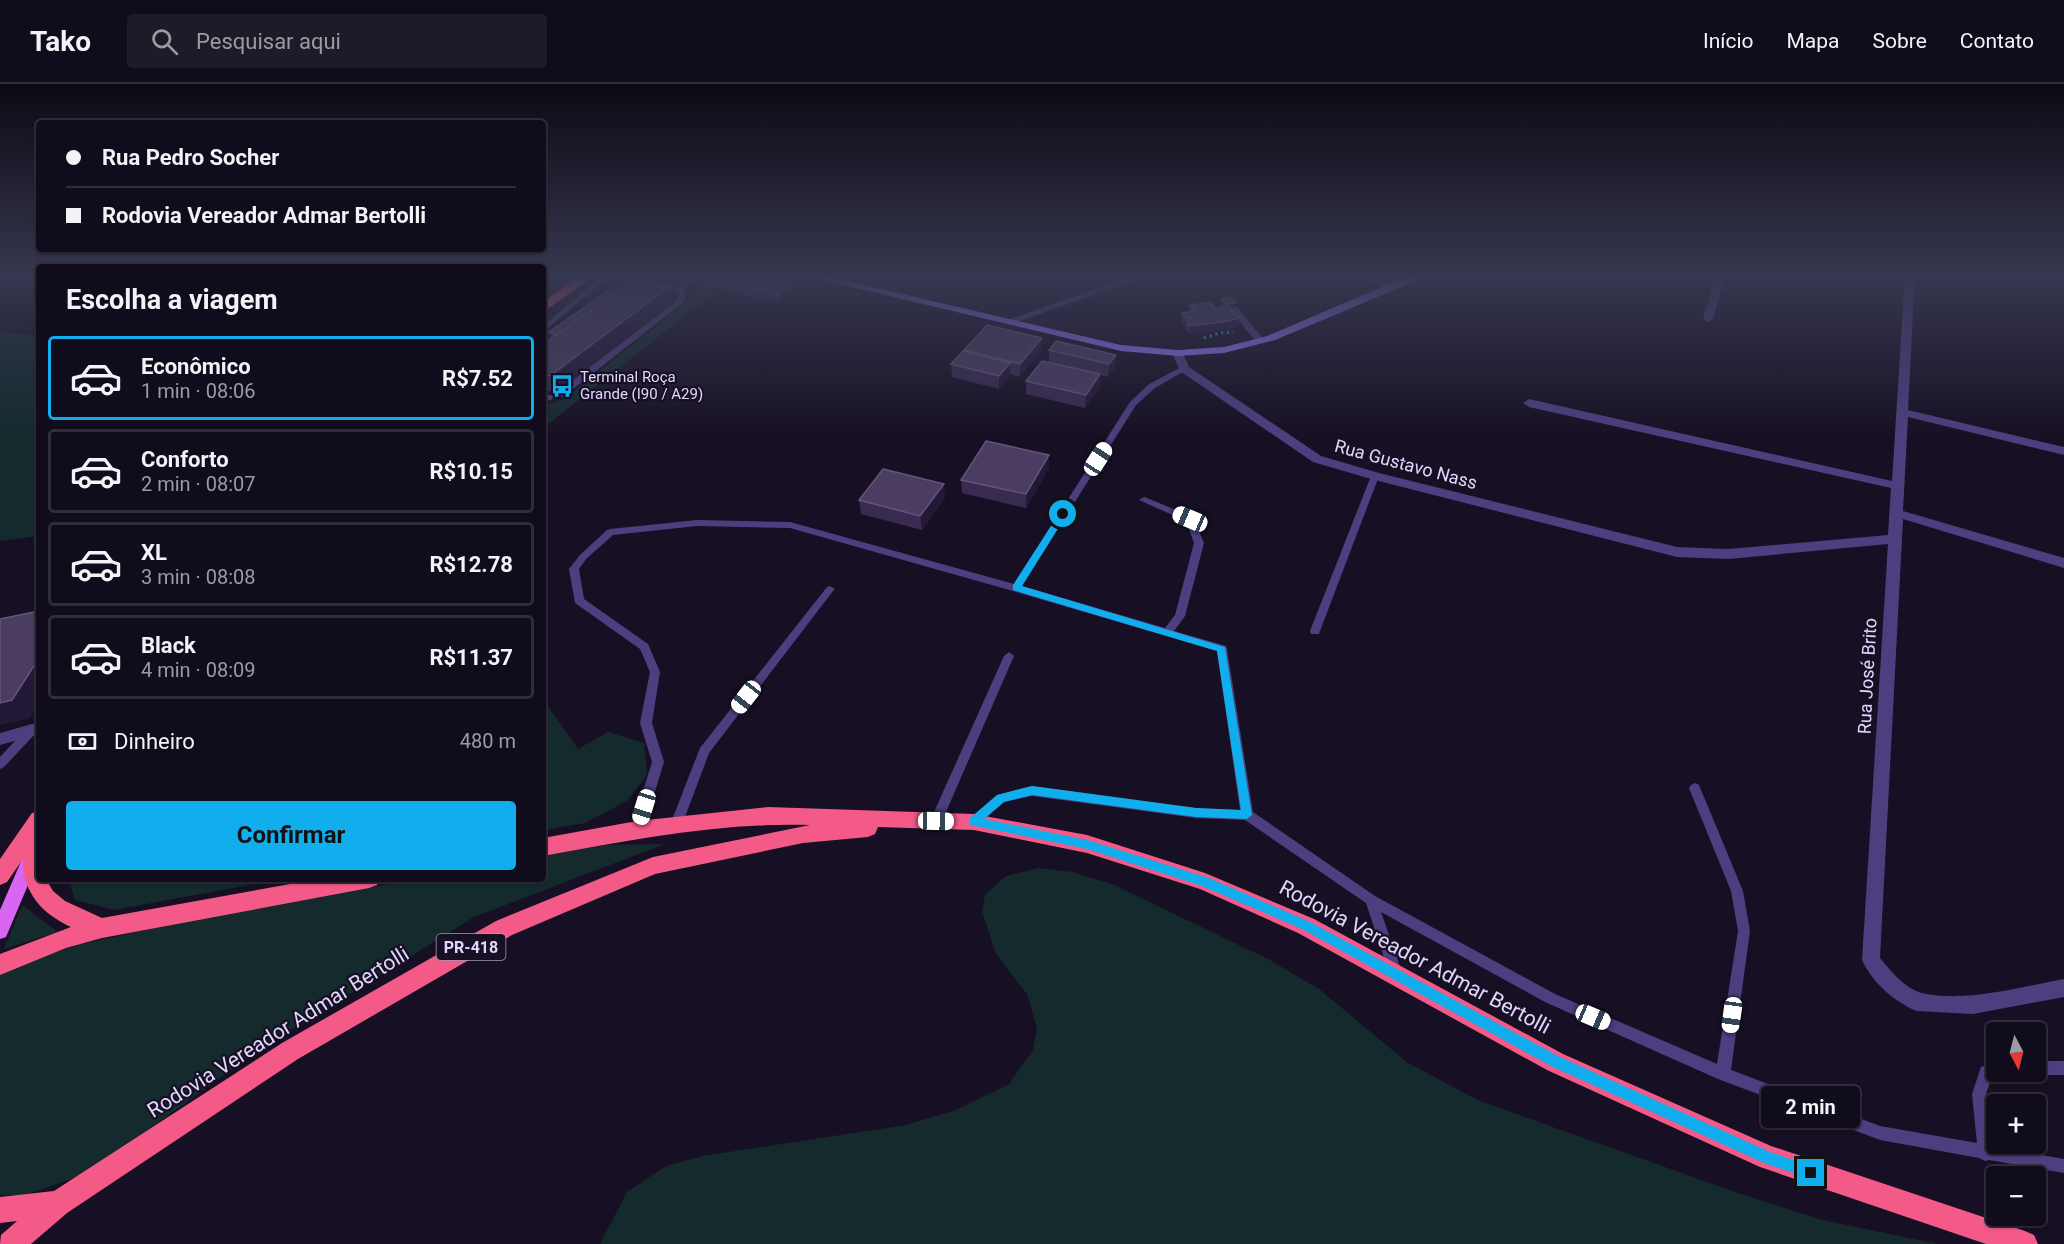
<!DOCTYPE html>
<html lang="pt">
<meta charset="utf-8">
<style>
:root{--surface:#110c1b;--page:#1e1a28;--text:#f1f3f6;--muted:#9c9ba3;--line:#302c3a;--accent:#11aeed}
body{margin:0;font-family:Roboto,sans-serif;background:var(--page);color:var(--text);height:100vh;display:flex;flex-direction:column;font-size:22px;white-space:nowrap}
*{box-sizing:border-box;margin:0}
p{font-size:20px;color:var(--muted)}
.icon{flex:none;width:33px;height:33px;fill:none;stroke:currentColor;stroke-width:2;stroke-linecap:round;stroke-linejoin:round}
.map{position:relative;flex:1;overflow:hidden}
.panel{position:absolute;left:36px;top:180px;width:510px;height:618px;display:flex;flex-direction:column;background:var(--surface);border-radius:6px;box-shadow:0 2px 4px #0004,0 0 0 2px var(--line)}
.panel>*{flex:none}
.banner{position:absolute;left:36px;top:36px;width:510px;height:132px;border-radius:6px;box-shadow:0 2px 4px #0004,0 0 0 2px var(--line);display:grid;align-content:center;height:132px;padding:0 30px;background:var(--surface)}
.needle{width:39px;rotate:173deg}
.controls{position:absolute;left:1986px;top:938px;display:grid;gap:12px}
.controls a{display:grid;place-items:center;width:60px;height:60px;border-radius:6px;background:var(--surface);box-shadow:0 2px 4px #0004,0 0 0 2px var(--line);font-size:30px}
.end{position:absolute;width:27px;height:27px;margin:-14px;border:8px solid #11aeed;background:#111;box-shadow:0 0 0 3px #111}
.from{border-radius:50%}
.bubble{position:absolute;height:42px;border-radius:6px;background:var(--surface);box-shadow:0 2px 4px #0004,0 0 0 2px var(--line);font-size:20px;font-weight:700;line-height:42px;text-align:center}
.car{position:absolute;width:18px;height:36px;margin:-18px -9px;border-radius:8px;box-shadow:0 0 4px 2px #0007;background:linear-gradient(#fff 24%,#345 0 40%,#fff 0 76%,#345 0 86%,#fff 0)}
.banner b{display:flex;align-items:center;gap:21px;height:57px;font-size:22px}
.banner b+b{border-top:2px solid var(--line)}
.banner i{width:15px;height:15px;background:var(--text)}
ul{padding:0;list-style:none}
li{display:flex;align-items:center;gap:18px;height:84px;margin:0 12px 9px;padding:0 18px;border:3px solid var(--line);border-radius:6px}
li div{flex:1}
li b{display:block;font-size:22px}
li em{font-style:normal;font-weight:700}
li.current{border-color:var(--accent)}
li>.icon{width:54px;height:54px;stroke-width:1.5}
h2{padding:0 30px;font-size:27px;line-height:72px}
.pay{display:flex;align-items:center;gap:15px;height:66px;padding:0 30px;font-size:22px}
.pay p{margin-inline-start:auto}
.cta{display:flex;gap:12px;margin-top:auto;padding:12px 30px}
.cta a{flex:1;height:69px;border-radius:6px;background:var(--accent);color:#111;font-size:24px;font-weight:700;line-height:69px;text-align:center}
header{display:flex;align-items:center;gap:36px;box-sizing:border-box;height:84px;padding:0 30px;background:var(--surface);border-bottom:2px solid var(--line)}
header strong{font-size:28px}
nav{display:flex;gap:33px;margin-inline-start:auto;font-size:21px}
.search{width:420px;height:54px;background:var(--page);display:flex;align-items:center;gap:15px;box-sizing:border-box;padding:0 21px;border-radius:6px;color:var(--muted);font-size:22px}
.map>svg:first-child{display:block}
</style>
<header>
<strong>Tako</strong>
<div class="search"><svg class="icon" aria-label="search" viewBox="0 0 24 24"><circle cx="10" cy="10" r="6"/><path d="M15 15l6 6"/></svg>Pesquisar aqui</div>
<nav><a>Início</a><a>Mapa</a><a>Sobre</a><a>Contato</a></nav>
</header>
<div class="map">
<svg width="2064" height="1160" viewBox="0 0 2064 1160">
<rect width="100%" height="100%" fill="#171024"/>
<!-- green -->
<g fill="#142a2d">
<polygon points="698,203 716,207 543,344 543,322 564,315 573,308 687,218 690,210"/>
<polygon points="0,248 39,252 39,452 0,457"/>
<polygon points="543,615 578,665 608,648 644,659 647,691 627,717 585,739 543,746"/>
<polygon points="665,760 474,833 253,970 89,1089 24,1111 0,1111 0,889 2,885 81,860 200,834 416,795 543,795 543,772 605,761"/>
<polygon points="1039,784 1072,788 1112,800 1268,875 1319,905 1408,979 1480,1017 1735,1108 1822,1136 1938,1160 600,1160 627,1108 666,1082 703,1072 906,1041 956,1026 1009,1000 1033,966 1037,944 1027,910 996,870 982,827 985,811 1006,792"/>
<polygon points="69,795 281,795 114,826 75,816"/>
<polygon points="22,821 58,848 4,865"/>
</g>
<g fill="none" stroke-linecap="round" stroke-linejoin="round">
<!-- path -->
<polyline stroke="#389fae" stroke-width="3" stroke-dasharray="2 4" stroke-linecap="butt" points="1204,254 1219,249 1234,248"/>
<!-- lane -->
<g fill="#4d3f7f" fill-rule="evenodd">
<polygon points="603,191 611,191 543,248 543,242"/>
<polygon points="694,191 702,191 684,207 685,217 564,312 543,318 543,313 558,308 678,214 677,207 667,204 655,204 655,200 668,200 679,203"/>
<polygon points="1231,223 1237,223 1263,255 1263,259 1257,259 1231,227"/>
<polygon points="1181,283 1184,283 1188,285 1155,304 1136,321 1022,502 1165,544 1175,531 1194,459 1186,437 1139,416 1144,413 1147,414 1193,433 1204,459 1185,532 1174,547 1226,562 1227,565 1253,728 1375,812 1555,910 1717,980 1738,847 1731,807 1689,704 1691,701 1695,699 1699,701 1743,807 1750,847 1731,986 1880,1042 1977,1059 1972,1010 1981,983 1996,977 1996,987 2002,987 1992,993 1986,1010 1992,1062 2064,1075 2064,1089 1989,1076 1985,1077 1979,1074 1880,1056 1718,995 1545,918 1381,828 1403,891 1401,895 1396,897 1391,895 1366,819 1245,736 1196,734 1032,712 1004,718 978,741 974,743 970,741 968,738 970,735 997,711 1032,702 1196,724 1240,726 1217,567 1013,507 790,444 697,442 613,451 586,475 579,485 584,515 648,560 660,588 652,639 664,678 643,746 641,750 637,751 633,750 631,746 652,678 640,639 650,588 640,565 575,519 569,485 580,471 607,446 610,445 697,436 790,438 1014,500 1130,318 1149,300"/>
<polygon points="1375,389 1379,392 1320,547 1319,550 1311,550 1310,547 1371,392"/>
<polygon points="830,502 835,505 833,507 709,669 682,741 680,744 676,746 672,744 670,741 700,664 827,503"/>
<polygon points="1009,568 1014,572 942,737 940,740 936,742 932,740 930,737 1004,572"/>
<polygon points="31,643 35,644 37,647 35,650 4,683 0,685 0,673 27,644"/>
<polygon points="2036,977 2064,977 2064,991 2036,991 2031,989 2030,987 2036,987"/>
</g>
<!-- street -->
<g fill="#4d3f7f" fill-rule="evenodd">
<polygon points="1135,191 1151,191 1014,239 1006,239 1005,237"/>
<polygon points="1364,191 1376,191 1393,204 1384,206"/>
<polygon points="1716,191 1726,191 1713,235 1708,238 1703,235"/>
<path d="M1905 191H1915L1908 326 2064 363V371L1908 333 1903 427 2064 474V484L1903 435 1880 874C1890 886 1905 905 1922 909 1965 919 2021 903 2064 895V913L1973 930 1917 927C1894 918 1872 898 1862 876L1888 460 1728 475 1677 473 1371 395 1313 378 1180 287 1172 269 1174 267H1182L1189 283 1321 372 1379 389 1677 463 1728 465 1888 451 1891 404 1529 323 1523 319 1529 315 1892 397Z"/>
<polygon points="39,638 39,650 0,661 0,649"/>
</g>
<!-- secondary -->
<polygon fill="#8f74f5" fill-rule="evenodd" points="801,191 821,191 1121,261 1178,266 1224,263 1267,252 1384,202 1414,191 1430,191 1275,256 1224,269 1178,272 1121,267"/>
<!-- primary -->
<polygon fill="#d965f4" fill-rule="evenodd" points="32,764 38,766 39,775 6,853 0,855 0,826 26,766"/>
<!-- highway -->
<g fill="#f35a87" fill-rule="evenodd">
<polygon points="581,191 596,191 543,228 543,218"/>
<path d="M768 723 974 730 1087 751 1205 789 1314 835 1563 970 1771 1062 2025 1147 2034 1151 2038 1160H1986L1760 1083 1547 986 1298 849 1200 805 1087 769 974 746 878 743 875 750 868 753 803 759 655 790 512 851 298 975 67 1129 31 1160H0L1 1151 17 1137 0 1139V1113L54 1107 282 959 496 837 653 773 810 741C721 738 631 756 543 772V754L637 737Z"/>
<path d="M39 727V795H46L53 807 65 817 102 834 318 795H380L377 801 369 804 102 854 66 864 0 891V870L71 843C42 830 22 808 23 775L7 798 0 801V775L32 729Z"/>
</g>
</g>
<!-- wall -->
<g fill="#392b50">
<polygon points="703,193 797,195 799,203 780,219 705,202"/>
<polygon points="615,209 674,219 556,309 543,305 543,260 553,253 550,253 549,248"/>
<polygon points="1221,215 1235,223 1231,224 1233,227 1233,229 1239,234 1237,243 1229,244 1229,246 1189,250 1185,245 1185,242 1184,242 1181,238 1182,229 1189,228 1190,221 1215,224 1223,222 1221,219"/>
<polygon points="1042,254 1041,266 1020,293 1010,290 1010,292 999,305 952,293 951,280 964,268 964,266"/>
<polygon points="1049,266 1116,271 1115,284 1108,293 1100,291 1100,303 1085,324 1026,310 1026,297 1049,278"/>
<polygon points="1049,371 1049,384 1026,424 962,409 961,396"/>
<polygon points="945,414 922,446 861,430 859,416"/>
</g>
<!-- shaded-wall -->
<g fill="#241837">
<polygon points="797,195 799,203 780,219 778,211"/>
<polygon points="670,202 674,219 556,309 550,292"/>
<polygon points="1236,219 1235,223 1225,225 1226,220"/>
<polygon points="1230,227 1233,227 1232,235 1239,234 1237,243 1229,244 1229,246 1189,250 1190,242"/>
<polygon points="1191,233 1190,241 1186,236 1185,242 1184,242 1185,234"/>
<polygon points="1042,254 1041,266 1020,293 1020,280"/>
<polygon points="1116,271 1115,284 1108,293 1109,280"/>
<polygon points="1010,279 1010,292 999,305 999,292"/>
<polygon points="1100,290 1100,303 1085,324 1086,311"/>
<polygon points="1049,371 1049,384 1026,424 1026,410"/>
<polygon points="944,400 945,414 922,446 920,432"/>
<polygon points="39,574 39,619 30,634 0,641 0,619"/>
</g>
<!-- building -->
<g fill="#4b3d62" stroke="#62557a" stroke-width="1.5">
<polygon points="706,191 783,191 797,195 778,211 703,193"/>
<polygon points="636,194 670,202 550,292 543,290 543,260"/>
<polygon points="608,207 615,209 557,251 549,248"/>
<polygon points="1231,213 1236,219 1226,220 1221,215"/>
<polygon points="1211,218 1215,224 1229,222 1233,227 1230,227 1239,234 1229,236 1230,237 1190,242 1186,236 1193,235 1191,233 1185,234 1182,229 1195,227 1190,221"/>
<polygon points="987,241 1042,254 1020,280 964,266"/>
<polygon points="1056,257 1116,271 1109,280 1049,266"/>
<polygon points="963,267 1010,279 999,292 951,280"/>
<polygon points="1042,277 1100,290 1086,311 1026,297"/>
<polygon points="986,357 1049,371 1026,410 961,396"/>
<polygon points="883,385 944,400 920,432 859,416"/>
<polygon points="39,527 39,574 12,616 0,619 0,535"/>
</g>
<!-- sky -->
<linearGradient id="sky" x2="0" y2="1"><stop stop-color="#0d0914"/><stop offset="0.54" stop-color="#363750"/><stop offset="1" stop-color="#363750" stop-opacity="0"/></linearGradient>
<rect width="2064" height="354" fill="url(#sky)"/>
<!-- route -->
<polygon fill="#11aeed" points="1060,428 1067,430 1022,502 1225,563 1252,731 1247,735 1196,733 1032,711 1004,718 984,735 1087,756 1209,794 1310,838 1560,973 1770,1068 1816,1084 1818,1089 1816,1093 1811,1095 1764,1079 1551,982 1302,845 1202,802 1087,765 970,741 970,734 997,711 1032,702 1196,724 1241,726 1217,567 1013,506 1013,501"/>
<!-- icons -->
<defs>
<g id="bus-bare" transform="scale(1.8)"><path d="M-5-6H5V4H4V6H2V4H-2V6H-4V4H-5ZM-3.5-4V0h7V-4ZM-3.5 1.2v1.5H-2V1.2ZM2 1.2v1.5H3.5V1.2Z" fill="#11aeed" stroke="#171024" stroke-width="2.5" paint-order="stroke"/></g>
</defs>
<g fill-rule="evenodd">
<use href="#bus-bare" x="562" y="302"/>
</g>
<g text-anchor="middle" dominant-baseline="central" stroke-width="4.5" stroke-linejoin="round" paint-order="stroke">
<!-- far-poi labels -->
<g font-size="15" fill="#e1d6fc" stroke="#171024" text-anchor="start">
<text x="580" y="293">Terminal Roça<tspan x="580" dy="17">Grande (I90 / A29)</tspan></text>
</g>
<!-- shield labels -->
<rect fill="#171024" stroke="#a49bbb" stroke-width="1.5" x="436.5" y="850" width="69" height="26" rx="4.5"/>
<g font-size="16" font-weight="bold" fill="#e1d6fc">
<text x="471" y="863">PR-418</text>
</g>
<!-- street labels -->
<g font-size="18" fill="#e1d6fc" stroke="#171024">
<text transform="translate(1406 380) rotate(15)">Rua Gustavo Nass</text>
<text transform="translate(1867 592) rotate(-87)">Rua José Brito</text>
</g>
<!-- near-street labels -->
<g font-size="21" fill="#e1d6fc" stroke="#171024">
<text transform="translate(1415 873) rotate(28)">Rodovia Vereador Admar Bertolli</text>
<text transform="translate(278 948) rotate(-32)">Rodovia Vereador Admar Bertolli</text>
</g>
</g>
</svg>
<div class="controls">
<a><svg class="needle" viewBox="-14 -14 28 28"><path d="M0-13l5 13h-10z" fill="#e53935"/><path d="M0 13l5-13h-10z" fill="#9c9ba3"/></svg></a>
<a>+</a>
<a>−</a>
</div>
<i class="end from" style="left:1063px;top:430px"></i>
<i class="end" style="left:1811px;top:1089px"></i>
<div class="bubble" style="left:1761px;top:1002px;width:99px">2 min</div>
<i class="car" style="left:1098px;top:375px;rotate:33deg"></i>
<i class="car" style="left:1190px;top:435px;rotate:293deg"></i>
<i class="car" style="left:746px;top:613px;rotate:218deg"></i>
<i class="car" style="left:644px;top:723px;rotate:197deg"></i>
<i class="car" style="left:936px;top:737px;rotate:91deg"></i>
<i class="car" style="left:1732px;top:931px;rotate:188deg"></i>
<i class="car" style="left:1593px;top:933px;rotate:113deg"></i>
<div class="banner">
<b><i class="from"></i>Rua Pedro Socher</b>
<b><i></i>Rodovia Vereador Admar Bertolli</b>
</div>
<section class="panel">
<h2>Escolha a viagem</h2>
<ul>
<li class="current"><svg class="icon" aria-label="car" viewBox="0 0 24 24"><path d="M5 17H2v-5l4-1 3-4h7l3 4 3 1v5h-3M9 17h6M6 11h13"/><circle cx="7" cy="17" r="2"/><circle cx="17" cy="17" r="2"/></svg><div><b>Econômico</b><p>1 min · 08:06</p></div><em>R$7.52</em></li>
<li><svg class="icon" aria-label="car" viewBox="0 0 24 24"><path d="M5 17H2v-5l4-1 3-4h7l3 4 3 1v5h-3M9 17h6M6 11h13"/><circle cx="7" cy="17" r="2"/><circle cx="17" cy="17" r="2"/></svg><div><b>Conforto</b><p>2 min · 08:07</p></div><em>R$10.15</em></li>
<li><svg class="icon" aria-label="car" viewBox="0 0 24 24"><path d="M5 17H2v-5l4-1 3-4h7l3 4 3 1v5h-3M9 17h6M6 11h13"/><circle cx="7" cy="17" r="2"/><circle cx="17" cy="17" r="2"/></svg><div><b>XL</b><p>3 min · 08:08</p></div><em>R$12.78</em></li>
<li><svg class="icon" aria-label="car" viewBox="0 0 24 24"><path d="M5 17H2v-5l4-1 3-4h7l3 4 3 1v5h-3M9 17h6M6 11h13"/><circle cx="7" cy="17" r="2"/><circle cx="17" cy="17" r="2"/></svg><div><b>Black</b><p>4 min · 08:09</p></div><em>R$11.37</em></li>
</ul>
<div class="pay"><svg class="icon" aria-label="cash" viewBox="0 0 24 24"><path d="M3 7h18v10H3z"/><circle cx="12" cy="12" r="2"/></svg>Dinheiro<p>480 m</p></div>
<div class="cta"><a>Confirmar</a></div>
</section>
</div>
